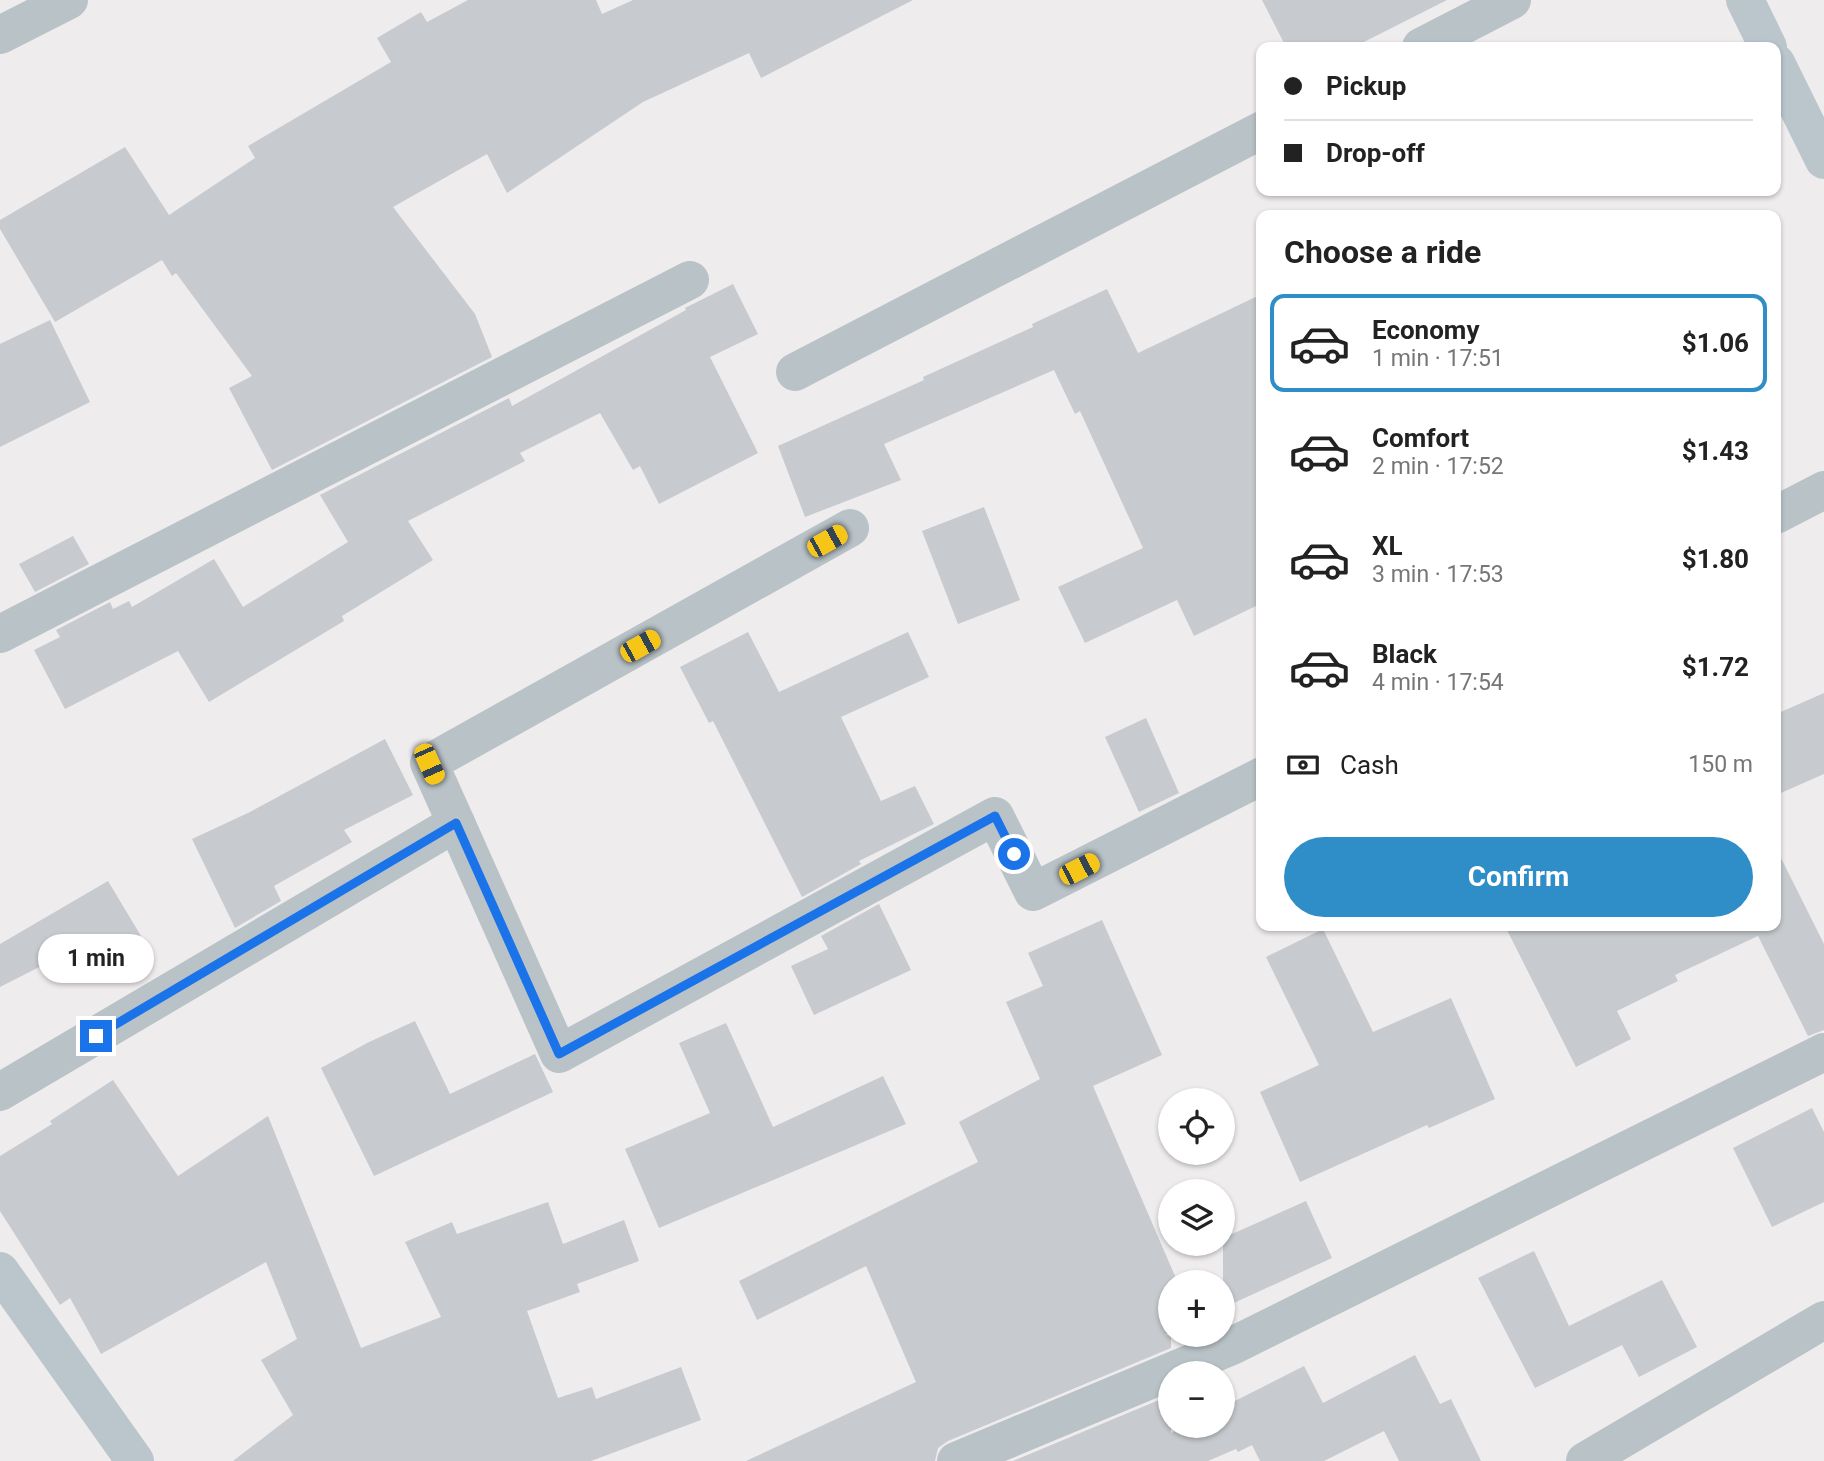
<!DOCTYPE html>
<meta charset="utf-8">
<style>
:root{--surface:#fff;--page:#f6f6f6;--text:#222;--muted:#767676;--line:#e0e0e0;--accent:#2f8dc7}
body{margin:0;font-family:Roboto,sans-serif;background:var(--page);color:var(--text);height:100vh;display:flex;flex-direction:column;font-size:26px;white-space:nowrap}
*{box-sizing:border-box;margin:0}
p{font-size:23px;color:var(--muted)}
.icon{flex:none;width:38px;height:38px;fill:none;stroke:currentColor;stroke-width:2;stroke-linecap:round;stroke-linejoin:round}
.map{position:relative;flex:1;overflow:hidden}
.panel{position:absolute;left:1256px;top:210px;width:525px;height:721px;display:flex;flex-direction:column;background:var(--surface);border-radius:14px;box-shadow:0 2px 5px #0004}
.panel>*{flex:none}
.banner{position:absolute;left:1256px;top:42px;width:525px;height:154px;border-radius:14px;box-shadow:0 2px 5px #0004;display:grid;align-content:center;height:154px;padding:0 28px;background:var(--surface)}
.controls{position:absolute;left:1158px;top:1088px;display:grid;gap:14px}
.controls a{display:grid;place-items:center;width:77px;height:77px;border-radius:50%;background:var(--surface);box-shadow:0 2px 5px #0004;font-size:35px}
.end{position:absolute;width:32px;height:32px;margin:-16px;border:9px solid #1a73e8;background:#fff;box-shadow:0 0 0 4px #fff}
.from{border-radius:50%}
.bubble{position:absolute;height:49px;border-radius:24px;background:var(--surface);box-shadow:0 2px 5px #0004;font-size:23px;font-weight:700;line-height:49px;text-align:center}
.car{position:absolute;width:21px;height:42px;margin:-21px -10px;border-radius:9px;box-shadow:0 0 5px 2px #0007;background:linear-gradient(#f5c518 24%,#345 0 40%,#f5c518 0 76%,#345 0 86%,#f5c518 0)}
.banner b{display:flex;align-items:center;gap:24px;height:66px;font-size:26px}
.banner b+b{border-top:2px solid var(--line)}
.banner i{width:18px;height:18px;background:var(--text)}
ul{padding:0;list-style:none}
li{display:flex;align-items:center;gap:21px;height:98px;margin:0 14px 10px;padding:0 14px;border:4px solid transparent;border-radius:14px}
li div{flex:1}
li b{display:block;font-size:26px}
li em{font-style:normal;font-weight:700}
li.on{border-color:var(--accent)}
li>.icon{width:63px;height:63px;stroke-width:1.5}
h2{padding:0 28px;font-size:32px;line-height:84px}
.pay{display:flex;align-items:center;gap:18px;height:77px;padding:0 28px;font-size:26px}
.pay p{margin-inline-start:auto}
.cta{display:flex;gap:14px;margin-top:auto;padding:14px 28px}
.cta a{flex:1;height:80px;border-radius:42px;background:var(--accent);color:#fff;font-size:28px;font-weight:700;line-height:80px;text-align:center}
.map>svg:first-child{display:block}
</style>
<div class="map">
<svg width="1824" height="1461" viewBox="0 0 1824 1461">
<rect width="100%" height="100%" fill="#efeced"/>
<!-- building -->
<g fill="#c7cace">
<polygon points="468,0 596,0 602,14 633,0 913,0 761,78 749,53 643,102 507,193 487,154 393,207 475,314 492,357 272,470 229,388 252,376 176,273 172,276 162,260 55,322 0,229 0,220 125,147 169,215 255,158 248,146 391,62 377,38 421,12 427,22"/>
<polygon points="1262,0 1447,0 1354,47 1286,47"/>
<polygon points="733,284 758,334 710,357 758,453 659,504 640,466 633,470 600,413 520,453 525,461 408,521 433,560 342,616 344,621 209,702 178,651 65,709 34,650 60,637 56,630 110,602 113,609 129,601 132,607 214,559 243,607 348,542 320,495 509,398 512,406 686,310 685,308"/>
<polygon points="1107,289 1138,353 1262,294 1262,603 1194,636 1177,600 1085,643 1058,587 1143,548 1080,411 1075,414 1054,370 884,444 901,480 805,517 778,446 924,380 923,377 1033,327 1032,324"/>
<polygon points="50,320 90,402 0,447 0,344"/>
<polygon points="984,507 1020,600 958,624 922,531"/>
<polygon points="73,536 89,564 35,592 19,564"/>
<polygon points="748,632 779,692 908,632 929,677 841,717 881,801 915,786 934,824 859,861 861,864 802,897 713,721 709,723 680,667"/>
<polygon points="1824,693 1824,774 1776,795 1776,714"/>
<polygon points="1146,718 1179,793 1139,812 1105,737"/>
<polygon points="385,739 413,795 344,830 352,842 274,886 281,901 235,928 192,839 250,812"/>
<polygon points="1776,848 1824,944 1824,1030 1808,1036 1758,936 1675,975 1678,981 1617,1011 1631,1039 1576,1067 1505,926 1776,926"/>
<polygon points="108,881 141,936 65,980 53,960 0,987 0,944"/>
<polygon points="879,904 911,970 814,1015 791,966 828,949 821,936"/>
<polygon points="1102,920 1162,1055 1093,1086 1178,1283 1171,1283 1171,1332 1165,1335 1171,1335 1171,1348 948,1441 938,1448 935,1461 746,1461 916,1382 866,1266 757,1320 739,1281 978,1162 959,1122 1040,1079 1006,1002 1043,986 1028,953"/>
<polygon points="1323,929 1373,1032 1451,998 1495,1099 1429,1128 1427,1125 1300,1182 1260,1092 1319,1065 1266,957"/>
<polygon points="415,1021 450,1094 535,1054 553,1092 374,1176 321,1068 369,1042"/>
<polygon points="726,1023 773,1127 883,1076 906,1124 659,1228 625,1149 710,1113 679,1043"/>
<polygon points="113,1080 178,1176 268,1116 361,1348 441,1317 405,1242 452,1222 457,1234 548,1202 563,1244 624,1220 639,1261 577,1284 580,1292 527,1311 558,1398 592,1387 596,1399 681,1367 701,1420 591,1461 233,1461 293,1415 261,1360 297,1339 266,1262 101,1354 70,1298 60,1305 0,1211 0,1156 52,1124 50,1121"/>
<polygon points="1812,1108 1824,1132 1824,1202 1772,1227 1733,1148"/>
<polygon points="1306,1201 1332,1258 1223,1308 1223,1238"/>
<polygon points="1534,1251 1569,1326 1662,1280 1697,1347 1639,1377 1622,1345 1535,1388 1478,1278"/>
<polygon points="1415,1355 1440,1404 1451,1399 1481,1461 1399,1461 1384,1431 1324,1461 1260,1461 1252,1445 1238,1452 1236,1449 1208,1461 1013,1461 1171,1395 1171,1433 1185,1426 1223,1426 1223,1407 1304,1366 1323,1403"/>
</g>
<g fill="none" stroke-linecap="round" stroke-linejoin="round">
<!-- street -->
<g stroke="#b9c3c7" stroke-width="38">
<polyline points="0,35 69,0"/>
<polyline points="1421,47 1512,0"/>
<polyline points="795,372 1262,130"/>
<polyline points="1776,515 1824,490"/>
<polyline points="0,634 690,280"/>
<polyline points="456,823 429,763 850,528"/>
<polyline points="0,1092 456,823 559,1054 995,816 1033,892 1262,776"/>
<polyline points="956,1461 1232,1346 1824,1052"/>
<polyline points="1585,1461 1824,1320"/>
</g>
<!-- secondary -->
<g stroke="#bac6cc" stroke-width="38">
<polyline points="1745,0 1768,47"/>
<polyline points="1776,63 1824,160"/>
<polyline points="0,1271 135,1461"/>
</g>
</g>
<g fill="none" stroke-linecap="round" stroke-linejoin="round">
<!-- route -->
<polyline stroke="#1a73e8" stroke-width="9" points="96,1036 456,823 559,1054 995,816 1014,854"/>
</g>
</svg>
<div class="controls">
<a><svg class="icon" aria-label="locate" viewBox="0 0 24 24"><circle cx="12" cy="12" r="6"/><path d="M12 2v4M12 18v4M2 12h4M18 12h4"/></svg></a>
<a><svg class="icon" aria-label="layers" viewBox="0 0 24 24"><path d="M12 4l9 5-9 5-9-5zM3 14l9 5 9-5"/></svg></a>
<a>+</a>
<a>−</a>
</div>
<i class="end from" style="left:1014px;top:854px"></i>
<i class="end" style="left:96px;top:1036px"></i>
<div class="bubble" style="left:38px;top:934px;width:116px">1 min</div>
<i class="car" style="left:827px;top:541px;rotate:61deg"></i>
<i class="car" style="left:640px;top:646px;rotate:61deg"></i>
<i class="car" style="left:429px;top:764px;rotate:156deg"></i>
<i class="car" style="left:1079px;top:869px;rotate:63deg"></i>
<div class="banner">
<b><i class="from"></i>Pickup</b>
<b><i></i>Drop-off</b>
</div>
<section class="panel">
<h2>Choose a ride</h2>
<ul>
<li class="on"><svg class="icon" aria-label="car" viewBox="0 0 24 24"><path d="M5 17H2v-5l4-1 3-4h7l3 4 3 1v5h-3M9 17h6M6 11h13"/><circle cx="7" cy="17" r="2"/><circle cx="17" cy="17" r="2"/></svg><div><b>Economy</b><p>1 min · 17:51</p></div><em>$1.06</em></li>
<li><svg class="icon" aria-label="car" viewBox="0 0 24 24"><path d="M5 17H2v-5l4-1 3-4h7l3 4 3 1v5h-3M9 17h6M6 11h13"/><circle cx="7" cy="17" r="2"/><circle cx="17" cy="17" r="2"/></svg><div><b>Comfort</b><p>2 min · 17:52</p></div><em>$1.43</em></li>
<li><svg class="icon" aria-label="car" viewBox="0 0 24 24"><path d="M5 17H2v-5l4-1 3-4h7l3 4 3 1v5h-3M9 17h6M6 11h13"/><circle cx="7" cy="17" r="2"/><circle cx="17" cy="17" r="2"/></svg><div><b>XL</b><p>3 min · 17:53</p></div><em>$1.80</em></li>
<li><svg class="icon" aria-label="car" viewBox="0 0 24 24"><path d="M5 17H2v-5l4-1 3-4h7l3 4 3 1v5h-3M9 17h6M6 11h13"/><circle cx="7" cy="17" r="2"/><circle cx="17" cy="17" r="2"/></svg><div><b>Black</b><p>4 min · 17:54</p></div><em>$1.72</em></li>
</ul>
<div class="pay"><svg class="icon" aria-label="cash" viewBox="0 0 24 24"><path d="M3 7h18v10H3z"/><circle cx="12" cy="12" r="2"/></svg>Cash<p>150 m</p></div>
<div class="cta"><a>Confirm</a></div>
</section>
</div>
